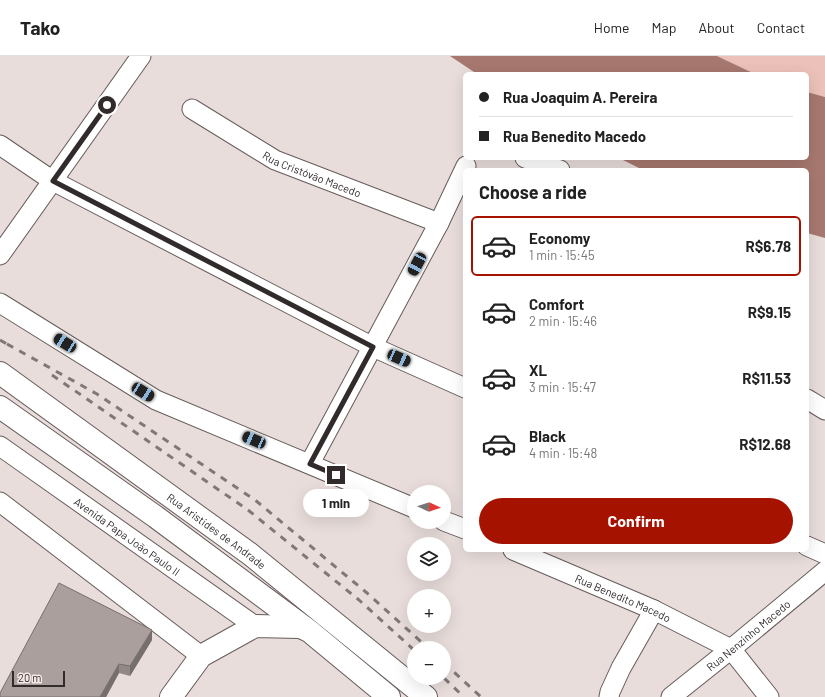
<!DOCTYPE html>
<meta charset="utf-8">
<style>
:root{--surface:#fff;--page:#f6f6f6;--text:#222;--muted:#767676;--line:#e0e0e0;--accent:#a51200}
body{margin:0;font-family:Barlow,sans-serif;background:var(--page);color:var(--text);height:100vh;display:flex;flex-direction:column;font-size:15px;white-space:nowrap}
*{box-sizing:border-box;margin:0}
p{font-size:13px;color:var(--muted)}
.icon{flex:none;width:22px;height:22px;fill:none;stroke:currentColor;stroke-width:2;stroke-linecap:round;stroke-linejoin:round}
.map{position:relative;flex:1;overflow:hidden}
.panel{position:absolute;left:463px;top:112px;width:346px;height:384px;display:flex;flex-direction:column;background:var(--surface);border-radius:6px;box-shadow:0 4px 16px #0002}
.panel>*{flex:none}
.top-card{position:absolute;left:463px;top:16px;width:346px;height:88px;border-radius:6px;box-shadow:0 4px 16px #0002;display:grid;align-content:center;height:88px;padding:0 16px;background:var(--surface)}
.needle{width:26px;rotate:93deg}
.fabs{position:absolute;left:407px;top:429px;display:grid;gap:8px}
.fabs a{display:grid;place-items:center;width:44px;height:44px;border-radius:50%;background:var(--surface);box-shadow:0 4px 16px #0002;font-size:20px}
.scale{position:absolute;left:12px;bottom:10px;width:53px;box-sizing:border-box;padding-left:4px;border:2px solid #312c2b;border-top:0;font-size:11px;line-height:14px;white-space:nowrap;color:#312c2b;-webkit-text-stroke:3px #f6eae8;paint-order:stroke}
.end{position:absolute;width:18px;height:18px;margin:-9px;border:5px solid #312c2b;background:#fff;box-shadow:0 0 0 2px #fff}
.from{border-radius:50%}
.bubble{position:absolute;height:28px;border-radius:14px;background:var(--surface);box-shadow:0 4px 16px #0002;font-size:13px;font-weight:700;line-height:28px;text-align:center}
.car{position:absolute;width:12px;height:24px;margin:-12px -6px;border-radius:5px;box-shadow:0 0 3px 1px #0007;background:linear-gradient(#222 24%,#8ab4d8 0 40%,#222 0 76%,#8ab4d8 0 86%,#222 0)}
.top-card b{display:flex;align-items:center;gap:14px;height:38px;font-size:15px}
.top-card b+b{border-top:1px solid var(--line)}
.top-card i{width:10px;height:10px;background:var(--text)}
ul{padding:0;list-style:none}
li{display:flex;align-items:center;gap:12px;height:60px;margin:0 8px 6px;padding:0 8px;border:2px solid transparent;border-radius:6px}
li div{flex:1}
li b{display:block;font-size:15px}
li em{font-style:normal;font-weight:700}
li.active{border-color:var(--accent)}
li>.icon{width:36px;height:36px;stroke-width:1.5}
h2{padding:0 16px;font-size:18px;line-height:48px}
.primary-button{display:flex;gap:8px;margin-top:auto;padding:8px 16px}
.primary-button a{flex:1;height:46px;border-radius:24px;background:var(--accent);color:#fff;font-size:16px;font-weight:700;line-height:46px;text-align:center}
header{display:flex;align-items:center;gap:24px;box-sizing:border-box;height:56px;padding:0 20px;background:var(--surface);border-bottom:1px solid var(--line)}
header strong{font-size:19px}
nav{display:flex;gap:22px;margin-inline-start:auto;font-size:14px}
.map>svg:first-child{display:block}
</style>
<header>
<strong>Tako</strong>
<nav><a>Home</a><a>Map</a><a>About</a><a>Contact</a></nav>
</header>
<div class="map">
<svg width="825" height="641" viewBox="0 0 825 641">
<rect width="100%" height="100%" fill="#e8dddb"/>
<!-- green -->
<polygon fill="#ecc1b9" points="717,0 825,0 825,41 807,36 807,18 755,18"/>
<!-- water -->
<g fill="#a7786f">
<polygon points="450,0 717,0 755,18 477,18"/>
<polygon points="807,36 825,41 825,182 807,177 807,114 643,114 619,102 807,102"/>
</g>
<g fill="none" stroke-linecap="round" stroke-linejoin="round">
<!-- minor casing -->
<g stroke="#665c5a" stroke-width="21">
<g id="minor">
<path id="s1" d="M192 53 275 104 439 167"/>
<polyline points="0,89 53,125 373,291 465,332"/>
<polyline points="525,102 560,114"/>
<polyline points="0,199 141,0"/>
<polyline points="0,247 156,344 414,452"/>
<polyline points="807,343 825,354"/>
<path id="s2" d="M0 390 255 570"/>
<polyline points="310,407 439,167 466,110"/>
<polyline points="0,446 201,600"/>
<polyline points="444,465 465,473"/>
<polyline points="807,490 825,498"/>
<path id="s3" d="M513 494 654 554 731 593 769 641"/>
<polyline points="609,641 610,636 621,612 654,554"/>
<path id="s4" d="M671 641 731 593 825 515"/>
</g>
</g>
<!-- secondary casing -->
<g stroke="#665c5a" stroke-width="24">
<g id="secondary">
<path id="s5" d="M0 317 250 498 426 641"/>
<polyline points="0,351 156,461 308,574 389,641"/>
<polyline points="171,641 201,600 255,570 300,571 307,574"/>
</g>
</g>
<!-- minor -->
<use href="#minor" stroke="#fff" stroke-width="19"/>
<!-- secondary -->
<use href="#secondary" stroke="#fff" stroke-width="22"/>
<!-- rail -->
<g stroke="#7f7876" stroke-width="3" stroke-dasharray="7 7" stroke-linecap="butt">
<polyline points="0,284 12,291"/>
<polyline points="7,288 97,338 255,444 367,537 428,592"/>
<polyline points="52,319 248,454 359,544 414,594"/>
<polyline points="444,607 481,641"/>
<polyline points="444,622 464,641"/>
</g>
</g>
<!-- wall -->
<polygon fill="#928987" points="152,584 130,620 119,617 106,641 0,641"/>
<!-- shaded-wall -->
<g fill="#776f6e">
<polygon points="152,574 152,584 130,620 130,610"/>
<polygon points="119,608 119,617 106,641 100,641"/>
</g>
<!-- building -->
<polygon fill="#aa9f9d" stroke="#776f6e" points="59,527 152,574 130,610 119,608 100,641 0,641 0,637"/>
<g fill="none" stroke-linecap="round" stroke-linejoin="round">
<!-- route -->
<polyline stroke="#312c2b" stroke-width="5" points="107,49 53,125 373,291 310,408 336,419"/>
</g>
<g text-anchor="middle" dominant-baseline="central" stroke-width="4" stroke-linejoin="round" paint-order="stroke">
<!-- street labels -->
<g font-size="11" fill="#312c2b" stroke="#f6eae8">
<text stroke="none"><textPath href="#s1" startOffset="137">Rua Cristóvão Macedo</textPath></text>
<text stroke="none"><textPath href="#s5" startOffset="268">Rua Aristides de Andrade</textPath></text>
<text stroke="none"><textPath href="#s2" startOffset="156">Avenida Papa João Paulo II</textPath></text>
<text stroke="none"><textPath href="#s3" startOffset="120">Rua Benedito Macedo</textPath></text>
<text stroke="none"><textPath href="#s4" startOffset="99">Rua Nenzinho Macedo</textPath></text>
</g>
</g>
</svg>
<div class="fabs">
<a><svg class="needle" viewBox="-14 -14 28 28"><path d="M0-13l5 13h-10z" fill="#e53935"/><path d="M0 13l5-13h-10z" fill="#767676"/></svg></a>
<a><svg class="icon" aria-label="layers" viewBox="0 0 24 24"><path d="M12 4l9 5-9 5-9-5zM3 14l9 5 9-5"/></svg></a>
<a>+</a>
<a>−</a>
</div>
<div class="scale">20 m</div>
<i class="end from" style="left:107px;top:49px"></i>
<i class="end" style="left:336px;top:419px"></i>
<div class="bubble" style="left:303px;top:433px;width:66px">1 min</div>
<i class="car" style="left:417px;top:208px;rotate:208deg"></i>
<i class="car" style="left:65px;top:287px;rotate:302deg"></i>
<i class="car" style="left:399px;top:302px;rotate:114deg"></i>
<i class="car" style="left:143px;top:336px;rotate:122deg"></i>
<i class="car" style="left:254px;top:384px;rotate:293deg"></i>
<div class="top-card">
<b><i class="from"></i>Rua Joaquim A. Pereira</b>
<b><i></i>Rua Benedito Macedo</b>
</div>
<section class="panel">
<h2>Choose a ride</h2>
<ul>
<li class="active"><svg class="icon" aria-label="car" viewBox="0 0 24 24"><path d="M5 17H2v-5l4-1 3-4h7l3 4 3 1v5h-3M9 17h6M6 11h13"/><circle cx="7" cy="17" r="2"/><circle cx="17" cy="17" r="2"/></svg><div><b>Economy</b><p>1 min · 15:45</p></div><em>R$6.78</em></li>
<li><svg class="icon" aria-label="car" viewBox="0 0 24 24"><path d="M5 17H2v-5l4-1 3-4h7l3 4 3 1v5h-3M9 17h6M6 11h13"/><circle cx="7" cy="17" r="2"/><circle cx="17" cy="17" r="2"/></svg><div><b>Comfort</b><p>2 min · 15:46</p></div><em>R$9.15</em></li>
<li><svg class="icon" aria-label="car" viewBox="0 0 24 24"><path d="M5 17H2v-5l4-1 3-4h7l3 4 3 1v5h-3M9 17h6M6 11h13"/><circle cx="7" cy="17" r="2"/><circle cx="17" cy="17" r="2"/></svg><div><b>XL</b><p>3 min · 15:47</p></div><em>R$11.53</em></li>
<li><svg class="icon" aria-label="car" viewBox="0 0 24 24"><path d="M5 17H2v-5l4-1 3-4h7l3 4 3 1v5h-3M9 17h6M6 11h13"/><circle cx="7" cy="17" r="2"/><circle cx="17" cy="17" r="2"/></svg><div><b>Black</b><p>4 min · 15:48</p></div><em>R$12.68</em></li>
</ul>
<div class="primary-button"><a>Confirm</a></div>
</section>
</div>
